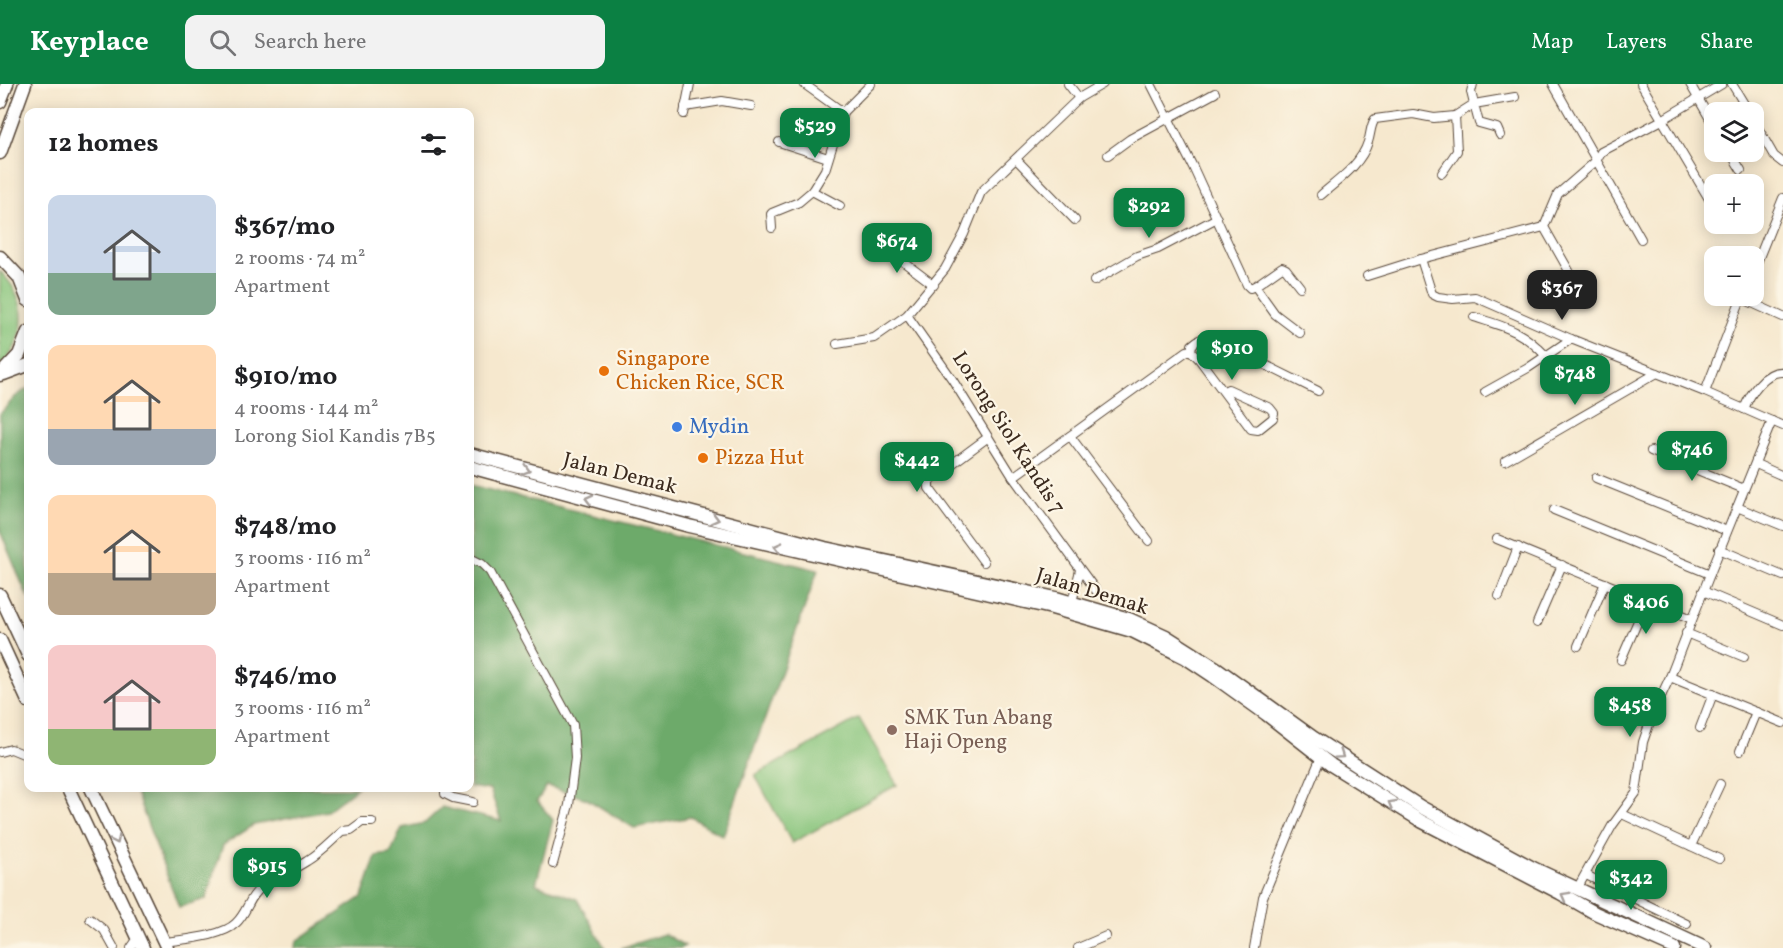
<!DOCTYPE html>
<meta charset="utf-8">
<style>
:root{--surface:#fff;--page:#f2f2f2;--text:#202124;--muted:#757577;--accent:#0b8043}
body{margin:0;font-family:Vollkorn,serif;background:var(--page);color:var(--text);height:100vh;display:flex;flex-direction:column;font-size:22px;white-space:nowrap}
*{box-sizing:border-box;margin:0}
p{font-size:20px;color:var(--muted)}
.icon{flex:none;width:33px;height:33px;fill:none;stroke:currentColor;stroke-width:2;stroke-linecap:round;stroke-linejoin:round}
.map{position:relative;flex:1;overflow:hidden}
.sheet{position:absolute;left:24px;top:24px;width:450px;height:684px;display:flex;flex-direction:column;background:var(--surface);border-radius:12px;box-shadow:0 3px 15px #0003}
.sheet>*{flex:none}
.fabs{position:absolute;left:1704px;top:18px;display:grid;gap:12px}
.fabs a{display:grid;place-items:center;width:60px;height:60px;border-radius:12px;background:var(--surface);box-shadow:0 3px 15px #0003;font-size:30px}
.price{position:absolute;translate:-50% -51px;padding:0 14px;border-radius:12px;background:var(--accent);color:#fff;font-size:20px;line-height:39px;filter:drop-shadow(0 2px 3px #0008)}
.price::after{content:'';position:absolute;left:50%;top:36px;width:18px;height:14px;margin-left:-9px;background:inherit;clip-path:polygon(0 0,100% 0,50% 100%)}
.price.on{background:#222;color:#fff}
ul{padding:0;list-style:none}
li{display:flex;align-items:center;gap:18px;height:150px;padding:0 24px}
li span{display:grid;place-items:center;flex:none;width:168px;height:120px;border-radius:12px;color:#555}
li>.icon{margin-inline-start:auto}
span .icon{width:72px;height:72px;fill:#fffc;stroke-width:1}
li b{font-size:26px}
h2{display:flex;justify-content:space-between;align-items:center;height:72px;padding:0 24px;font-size:26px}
header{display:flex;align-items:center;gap:36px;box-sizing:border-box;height:84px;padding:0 30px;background:var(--accent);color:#fff}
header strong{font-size:28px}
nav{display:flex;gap:33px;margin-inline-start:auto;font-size:21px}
.search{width:420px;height:54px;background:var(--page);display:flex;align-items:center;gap:15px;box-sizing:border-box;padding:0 21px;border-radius:12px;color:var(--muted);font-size:22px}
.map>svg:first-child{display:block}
.green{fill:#87c47b;stroke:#61774c;stroke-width:1.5}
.forest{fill:#6daa6b;stroke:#546a44;stroke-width:1.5}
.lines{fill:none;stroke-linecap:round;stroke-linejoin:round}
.minor-casing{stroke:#574638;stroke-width:10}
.primary-casing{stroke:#574638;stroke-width:15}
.trunk-casing{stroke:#574638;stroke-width:15}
.minor{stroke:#fff;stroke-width:8}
.primary{stroke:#fff;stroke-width:12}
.trunk{stroke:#fff;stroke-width:12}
.oneway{stroke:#a79f9a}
.food-dot{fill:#e8710a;stroke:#fcf5e5;stroke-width:2}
.shop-dot{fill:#3f7fe0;stroke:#fcf5e5;stroke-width:2}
.education-dot{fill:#8d6e63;stroke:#fcf5e5;stroke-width:2}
.labels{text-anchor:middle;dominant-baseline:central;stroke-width:4.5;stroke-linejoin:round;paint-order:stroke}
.food-label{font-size:21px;fill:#c56008;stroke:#fcf5e5;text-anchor:start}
.shop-label{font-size:21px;fill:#366cbe;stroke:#fcf5e5;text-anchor:start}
.street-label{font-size:21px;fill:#3b2a1e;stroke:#fcf5e5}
.education-label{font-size:21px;fill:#785e54;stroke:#fcf5e5;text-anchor:start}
</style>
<header>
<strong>Keyplace</strong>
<div class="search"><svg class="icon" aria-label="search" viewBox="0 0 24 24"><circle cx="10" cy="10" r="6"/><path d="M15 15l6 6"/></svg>Search here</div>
<nav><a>Map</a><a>Layers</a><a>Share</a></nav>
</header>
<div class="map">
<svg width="1783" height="864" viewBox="0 0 1783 864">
<rect width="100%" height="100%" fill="#fcf5e5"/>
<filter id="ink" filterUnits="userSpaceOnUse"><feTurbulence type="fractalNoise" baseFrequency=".0167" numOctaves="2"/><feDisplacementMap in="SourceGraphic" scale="12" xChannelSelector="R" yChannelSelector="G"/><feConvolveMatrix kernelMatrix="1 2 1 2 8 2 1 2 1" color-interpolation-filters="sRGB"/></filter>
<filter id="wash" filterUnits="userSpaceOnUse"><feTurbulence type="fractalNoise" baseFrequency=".008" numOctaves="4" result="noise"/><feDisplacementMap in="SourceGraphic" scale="24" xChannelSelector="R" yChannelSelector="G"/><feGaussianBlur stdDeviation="1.35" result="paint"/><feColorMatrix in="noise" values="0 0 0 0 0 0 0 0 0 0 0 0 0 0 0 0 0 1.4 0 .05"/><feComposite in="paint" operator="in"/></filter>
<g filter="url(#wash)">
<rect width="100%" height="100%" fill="#f6e8ce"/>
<g class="green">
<path d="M0,187C30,217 29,253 0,283Z"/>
<path d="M859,634L897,701L792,759L755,691Z"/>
</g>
<g class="forest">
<path d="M28,304V514L0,447V330L15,313Z"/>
<path d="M470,401L818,486L723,752L691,733L634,744L587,715L547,702L537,717L553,736L536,800L577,815L605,864H295L297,857L362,813L376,772L390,770L402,744L425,739L442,723L501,737L490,706L470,703V683L472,680L470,676V624L473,614L470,605Z"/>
<path d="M132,704H357L327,727L254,741L223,761L206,815L179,823L136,709Z"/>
<path d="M664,850L685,862L680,864H621Z"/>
</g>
</g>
<g filter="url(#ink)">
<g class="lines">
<g class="minor-casing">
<g id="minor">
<path d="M804,0L843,28"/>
<path d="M1068,0L1079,14"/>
<path d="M1151,0L1193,83L1247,201L1250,204L1255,202L1282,183L1286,185L1300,203"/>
<path d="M1553,0L1641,155"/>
<path d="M1641,0L1709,115"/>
<path d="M1690,0L1714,42"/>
<path d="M1732,0L1749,28"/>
<path d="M685,23L722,17L751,22"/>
<path d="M684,30L690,0"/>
<path d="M1754,37L1774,72L1783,79"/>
<path d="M1500,51L1497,44L1479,39L1474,20L1515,13"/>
<path d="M779,58L828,74"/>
<path d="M1730,68L1741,86"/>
<path d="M1108,71L1130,55L1215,9"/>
<path d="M1016,75L1075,136"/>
<path d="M1442,89L1457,67L1455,32"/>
<path d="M812,107L840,122"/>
<path d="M1321,111C1338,96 1361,81 1368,58C1371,50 1370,42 1375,35L1413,30L1434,34L1455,32L1474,20L1471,8L1473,0"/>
<path d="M772,144L771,130L772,129L799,118L812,107L825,86L843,28L871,0"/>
<path d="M876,157L934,201"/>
<path d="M1421,175L1432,210L1438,213L1453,215L1475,213L1571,255L1705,308L1783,342"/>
<path d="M1754,186L1783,114"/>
<path d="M1367,192L1421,175L1544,143"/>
<path d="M1573,194L1544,143L1558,110L1596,77L1601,68L1662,36L1722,0"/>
<path d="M1094,197L1137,172L1158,165L1217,134"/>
<path d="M1255,202L1275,230L1300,249"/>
<path d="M1741,214L1783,233"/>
<path d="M907,231L952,295L1013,393L1097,508"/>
<path d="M1474,233C1506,243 1523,247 1546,272"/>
<path d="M837,260L874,254L907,231L945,185L964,150L981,108L1079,14L1103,0"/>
<path d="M1191,267L1199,275L1251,345L1258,346L1273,334L1274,329L1270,324L1228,305L1224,308"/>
<path d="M1191,267L1192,261L1197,257L1207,252L1318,307"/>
<path d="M1485,308L1528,284L1571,255"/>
<path d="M1705,308L1742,212"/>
<path d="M1744,325C1750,310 1765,286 1783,288"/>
<path d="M1070,352L1149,457"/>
<path d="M1651,367L1744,405"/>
<path d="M1505,377L1657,289"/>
<path d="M1756,380L1783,392"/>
<path d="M1013,393L1187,267H1191"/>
<path d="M1596,394L1727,447"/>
<path d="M1737,423L1783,442"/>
<path d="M1554,426L1710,490"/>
<path d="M1497,455L1692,535"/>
<path d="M1719,465L1783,492"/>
<path d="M470,474L482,480L490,488L573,641L575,674L569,721L553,780"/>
<path d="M984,478L929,404V397L987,354"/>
<path d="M1703,507L1783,541"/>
<path d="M1499,512L1518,463"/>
<path d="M1072,518L1080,486"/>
<path d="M1537,539L1562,481"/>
<path d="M1686,549L1744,573"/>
<path d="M1578,562L1605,499"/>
<path d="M1621,576L1647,516"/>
<path d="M1670,593L1783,639"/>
<path d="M1700,644L1713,610"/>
<path d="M1740,667L1756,628"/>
<path d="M0,668L11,665L28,672"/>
<path d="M445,704V710L453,714L473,718"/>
<path d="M1622,730L1719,775"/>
<path d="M1691,762L1720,700"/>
<path d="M1586,791L1687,840"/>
<path d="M1577,805L1612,742L1636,709L1643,658L1653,629L1670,593L1710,490L1772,337"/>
<path d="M90,835L104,846L114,864"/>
<path d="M165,858C184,855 222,853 236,839C248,828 248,813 263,802C277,793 293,786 307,777C321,769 331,757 343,747L351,746L362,738H372"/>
<path d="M131,864L138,854"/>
<path d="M1078,864L1106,852"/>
<path d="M1254,864L1263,813L1321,673"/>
</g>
</g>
<g class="primary-casing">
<g id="primary">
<path d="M0,18L7,0"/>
<path d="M0,69L25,0"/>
</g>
</g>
<g class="trunk-casing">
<g id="trunk">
<path d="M0,173L19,193L28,216"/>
<path d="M4,290L28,281"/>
<path d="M0,291L19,271L28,248"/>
<path d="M470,370L825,464L1056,514L1129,535L1166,552L1218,585L1314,654L1421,723L1533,784L1705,864"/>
<path d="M470,383L689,442L1052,524L1132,547L1186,574L1213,592L1266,630L1331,681L1421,737L1560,809L1595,829L1674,864"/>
<path d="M0,511L28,571"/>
<path d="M0,556L28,617"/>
<path d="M68,704L143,864"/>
<path d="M91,704L167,864"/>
</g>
</g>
<use href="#minor" class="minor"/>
<use href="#primary" class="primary"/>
<use href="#trunk" class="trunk"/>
</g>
<defs><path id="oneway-chevron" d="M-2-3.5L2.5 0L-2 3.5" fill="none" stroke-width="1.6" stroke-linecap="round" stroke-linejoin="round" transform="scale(1.5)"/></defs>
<g class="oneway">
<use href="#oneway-chevron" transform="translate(526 386) rotate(16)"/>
<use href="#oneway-chevron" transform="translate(589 415) rotate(-165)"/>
<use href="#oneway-chevron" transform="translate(715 435) rotate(15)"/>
<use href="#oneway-chevron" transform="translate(778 463) rotate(-167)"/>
<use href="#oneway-chevron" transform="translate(1340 671) rotate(34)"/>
<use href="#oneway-chevron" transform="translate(1392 720) rotate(-150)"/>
<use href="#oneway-chevron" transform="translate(116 756) rotate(65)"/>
<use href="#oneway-chevron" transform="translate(1565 812) rotate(-151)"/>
</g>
</g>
<g class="food-dot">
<circle cx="604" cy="287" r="6"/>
<circle cx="703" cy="374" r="6"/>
</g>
<circle class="shop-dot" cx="677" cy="343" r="6"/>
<circle class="education-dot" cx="892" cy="646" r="6"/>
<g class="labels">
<g class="food-label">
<text x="616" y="275">Singapore<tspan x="616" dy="24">Chicken Rice, SCR</tspan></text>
<text x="715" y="374">Pizza Hut</text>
</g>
<g class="shop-label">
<text x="689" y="343">Mydin</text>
</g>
<g class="street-label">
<text transform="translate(1008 349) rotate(57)">Lorong Siol Kandis 7</text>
<text transform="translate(620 390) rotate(14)">Jalan Demak</text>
<text transform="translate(1092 508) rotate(17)">Jalan Demak</text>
</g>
<g class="education-label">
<text x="904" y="634">SMK Tun Abang<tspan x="904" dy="24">Haji Openg</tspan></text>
</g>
</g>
</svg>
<div class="fabs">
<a><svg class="icon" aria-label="layers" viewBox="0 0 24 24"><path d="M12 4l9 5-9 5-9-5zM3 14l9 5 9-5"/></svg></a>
<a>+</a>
<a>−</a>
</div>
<b class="price" style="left:815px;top:75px">$529</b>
<b class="price" style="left:1149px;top:155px">$292</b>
<b class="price" style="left:897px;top:190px">$674</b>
<b class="price on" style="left:1562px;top:237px">$367</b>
<b class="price" style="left:1232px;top:297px">$910</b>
<b class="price" style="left:1575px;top:322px">$748</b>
<b class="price" style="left:1692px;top:398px">$746</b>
<b class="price" style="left:917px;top:409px">$442</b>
<b class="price" style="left:1646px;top:551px">$406</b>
<b class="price" style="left:1630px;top:654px">$458</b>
<b class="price" style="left:267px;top:815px">$915</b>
<b class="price" style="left:1631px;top:827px">$342</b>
<section class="sheet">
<h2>12 homes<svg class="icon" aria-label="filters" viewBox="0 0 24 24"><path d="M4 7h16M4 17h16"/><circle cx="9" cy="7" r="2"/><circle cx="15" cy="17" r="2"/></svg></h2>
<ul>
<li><span style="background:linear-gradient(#c9d6e8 65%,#7fa58c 0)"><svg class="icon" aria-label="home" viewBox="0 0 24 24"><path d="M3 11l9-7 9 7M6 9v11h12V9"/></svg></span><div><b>$367/mo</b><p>2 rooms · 74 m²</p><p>Apartment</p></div></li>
<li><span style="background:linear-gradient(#ffd9b3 70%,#9aa5b1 0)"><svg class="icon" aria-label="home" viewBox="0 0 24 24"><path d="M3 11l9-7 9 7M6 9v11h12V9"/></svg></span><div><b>$910/mo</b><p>4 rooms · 144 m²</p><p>Lorong Siol Kandis 7B5</p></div></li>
<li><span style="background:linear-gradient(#ffd9b3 65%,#b9a48a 0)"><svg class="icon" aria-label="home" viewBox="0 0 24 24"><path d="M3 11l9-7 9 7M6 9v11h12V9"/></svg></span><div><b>$748/mo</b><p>3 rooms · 116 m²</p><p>Apartment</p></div></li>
<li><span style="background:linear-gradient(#f6c9c9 70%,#8fb573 0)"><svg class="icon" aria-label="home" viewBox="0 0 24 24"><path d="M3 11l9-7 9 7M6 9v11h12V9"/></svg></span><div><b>$746/mo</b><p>3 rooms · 116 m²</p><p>Apartment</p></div></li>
</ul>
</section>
</div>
